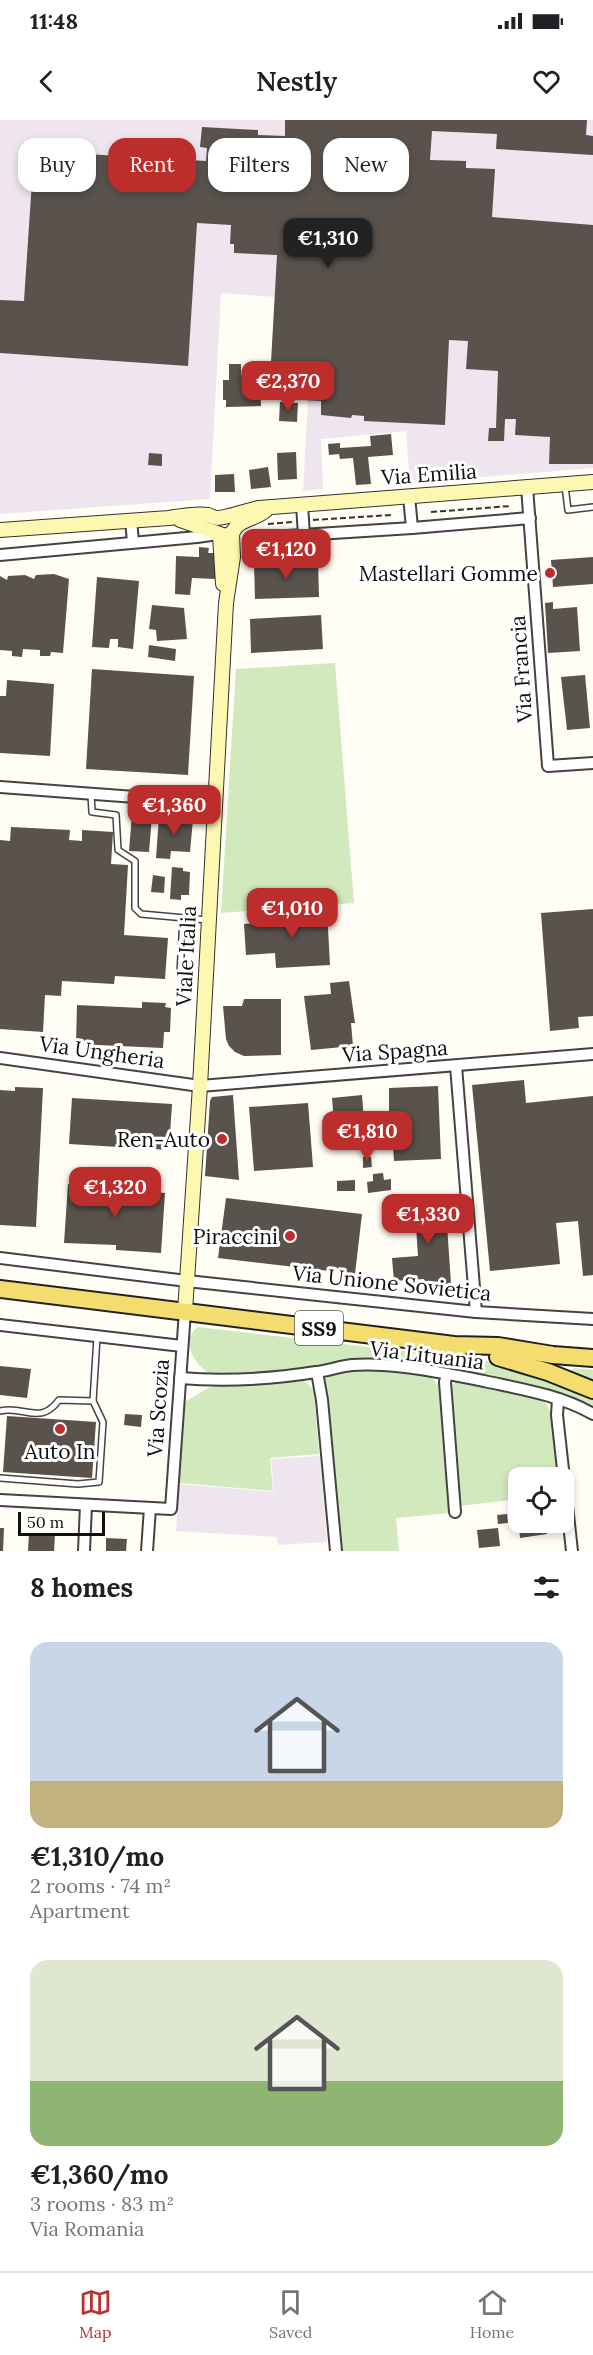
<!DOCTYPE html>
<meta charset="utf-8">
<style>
:root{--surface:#fff;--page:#f2f2f2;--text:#202124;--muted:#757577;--line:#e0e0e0;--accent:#bd2d2b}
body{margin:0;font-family:Lora,serif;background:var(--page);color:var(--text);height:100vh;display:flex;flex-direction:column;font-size:22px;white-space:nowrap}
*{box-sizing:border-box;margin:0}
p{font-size:20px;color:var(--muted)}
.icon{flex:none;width:33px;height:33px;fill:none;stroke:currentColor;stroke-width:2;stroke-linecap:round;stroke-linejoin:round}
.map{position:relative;height:1431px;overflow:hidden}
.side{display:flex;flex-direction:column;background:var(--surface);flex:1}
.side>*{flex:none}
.banner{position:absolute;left:18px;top:18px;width:558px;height:54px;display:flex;gap:12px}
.fabs{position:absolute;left:508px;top:1347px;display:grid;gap:12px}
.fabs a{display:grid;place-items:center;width:66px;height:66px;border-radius:12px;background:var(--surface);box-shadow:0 3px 9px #0003;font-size:30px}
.scale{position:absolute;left:18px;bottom:15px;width:87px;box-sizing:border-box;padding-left:6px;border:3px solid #101010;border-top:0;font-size:16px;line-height:21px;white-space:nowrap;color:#101010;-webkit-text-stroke:4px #fff;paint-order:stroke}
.price{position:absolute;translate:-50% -51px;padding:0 14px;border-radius:12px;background:var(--accent);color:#fff;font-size:20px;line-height:39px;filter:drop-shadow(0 2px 3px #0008)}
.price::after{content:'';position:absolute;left:50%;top:36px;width:18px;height:14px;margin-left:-9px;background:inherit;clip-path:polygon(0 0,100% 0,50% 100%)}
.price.on{background:#222;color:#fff}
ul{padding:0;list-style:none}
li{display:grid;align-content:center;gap:12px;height:318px;padding:0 30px}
li span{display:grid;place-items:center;height:186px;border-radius:18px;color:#555}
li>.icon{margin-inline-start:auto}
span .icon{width:108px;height:108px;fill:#fffc;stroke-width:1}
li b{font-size:26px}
h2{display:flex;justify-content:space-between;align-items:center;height:72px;padding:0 30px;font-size:26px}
.chip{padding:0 21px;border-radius:18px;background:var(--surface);box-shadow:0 3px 9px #0003;font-size:21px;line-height:54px}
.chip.on{background:var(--accent);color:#fff}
.status{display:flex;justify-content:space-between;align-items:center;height:42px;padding:0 30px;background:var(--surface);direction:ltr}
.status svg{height:16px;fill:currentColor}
header{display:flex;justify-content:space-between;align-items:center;height:78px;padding:0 30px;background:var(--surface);font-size:27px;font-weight:600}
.menu{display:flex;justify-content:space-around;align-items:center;height:84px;border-top:2px solid var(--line);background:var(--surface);font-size:16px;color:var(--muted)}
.menu a{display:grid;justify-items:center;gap:3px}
.menu .on{color:var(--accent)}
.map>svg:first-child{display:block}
.industrial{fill:#eee5ee}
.green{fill:#d1e9bd}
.building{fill:#59524d}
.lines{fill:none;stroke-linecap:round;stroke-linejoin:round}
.lane-casing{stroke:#434343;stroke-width:8}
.street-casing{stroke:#434343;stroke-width:14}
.secondary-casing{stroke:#323232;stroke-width:16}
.primary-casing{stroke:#212121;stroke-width:20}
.path{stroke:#323232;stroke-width:2;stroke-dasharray:6 3;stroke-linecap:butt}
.lane{stroke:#fff;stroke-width:5}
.street{stroke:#fff;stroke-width:10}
.secondary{stroke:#fcf8b1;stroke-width:14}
.primary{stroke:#f4dc6e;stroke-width:16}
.poi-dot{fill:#bd2d2b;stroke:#fff;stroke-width:2}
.labels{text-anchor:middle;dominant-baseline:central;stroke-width:6;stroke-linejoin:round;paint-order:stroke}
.shield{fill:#fff;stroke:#585858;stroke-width:1.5}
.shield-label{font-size:20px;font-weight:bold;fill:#101010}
.street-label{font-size:21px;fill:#101010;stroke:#fff}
.poi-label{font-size:21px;fill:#101010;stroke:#fff;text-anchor:end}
</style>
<div class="status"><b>11:48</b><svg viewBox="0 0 49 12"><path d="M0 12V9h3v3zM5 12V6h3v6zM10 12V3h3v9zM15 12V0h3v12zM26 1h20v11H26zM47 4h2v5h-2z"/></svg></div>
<header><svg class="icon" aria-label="back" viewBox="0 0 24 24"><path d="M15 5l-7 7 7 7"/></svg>Nestly<svg class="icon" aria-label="heart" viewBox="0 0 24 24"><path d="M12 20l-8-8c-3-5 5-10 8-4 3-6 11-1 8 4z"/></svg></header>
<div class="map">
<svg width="593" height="1431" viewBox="0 0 593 1431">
<rect width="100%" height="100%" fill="#fffdf4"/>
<g class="industrial">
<path d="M0,0H593V348L410,363L406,311L321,319L323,369L303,371L308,280L269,278L275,177L221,173L210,379L0,394Z"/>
<path d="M320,1336L327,1422L278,1425L277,1417L176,1411L179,1364L274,1372L271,1339Z"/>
</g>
<g class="green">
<path d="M335,543L354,783L221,793L236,549Z"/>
<path d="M198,1207L488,1241L526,1249L593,1272V1288L579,1281L541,1267L452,1249L387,1240L357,1239L312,1248L219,1257C199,1253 177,1222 198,1207Z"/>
<path d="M575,1248L593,1250V1261L574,1254L571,1250Z"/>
<path d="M369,1250L431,1257L440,1267L449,1393L396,1398L399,1431H340L325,1260L329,1255L349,1251Z"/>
<path d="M298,1259L307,1263L314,1271L319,1334L270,1338L273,1371L179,1363L183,1283L210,1267Z"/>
<path d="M458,1261L539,1278L546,1283L552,1295L557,1357L519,1358V1379L460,1386L451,1272L454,1263Z"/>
</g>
<g class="building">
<path d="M285,0H587L586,15L593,16V35L496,29L497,14L432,11L430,40L466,41V48L495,49L492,97L593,105V344H549L550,317L515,315L516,299H505L504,321H488L489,308H496L498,251L466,249L468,221L449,220L445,305L364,301V296L352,295L351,298L321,295V281L269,278L277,135L234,133V124H230L231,105L197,103L188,246L0,233V180L24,181L34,31L206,41L207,28L200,27L202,7L258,10V15L285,16Z"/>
<path d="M229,244H241V255L260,257L261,286L226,287V280H223V260H229Z"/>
<path d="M280,282L298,283L297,302L279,301Z"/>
<path d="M391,314L393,335L368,337L371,364L356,365L353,338L340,339L339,334L329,335L328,324L340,323V328L371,326L370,316Z"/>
<path d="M296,332L297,359L278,360L277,333Z"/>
<path d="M149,333L162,334V346L148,345Z"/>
<path d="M268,347L271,367L251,369L249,350Z"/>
<path d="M234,354L235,372H215V355Z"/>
<path d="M199,427L209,428L208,433H217L216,459L192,458L190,475L175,474L176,436L199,437Z"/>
<path d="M593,437V464L553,467L551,440Z"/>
<path d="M318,441L319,477L255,479L254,443Z"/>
<path d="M54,454L69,459L63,533L51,532L50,536H40V530L23,529L22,537L12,536V531L0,530V456L7,460L8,456L25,455L34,459L36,455Z"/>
<path d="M97,457L139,461L133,529L118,527V519H110L109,528L92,527Z"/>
<path d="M553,482V489L577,487L580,531L548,533L545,483Z"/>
<path d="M152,485L184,488L187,519L157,521L156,510L149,509Z"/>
<path d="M321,495L323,529L251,533L250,499Z"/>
<path d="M149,525L176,529L175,541L148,537Z"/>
<path d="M92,549L194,556L188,655L86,649Z"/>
<path d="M585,555L590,608L567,610L561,557Z"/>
<path d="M7,560L54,564L50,636L0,633V576H6Z"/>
<path d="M132,694L152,696L149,732L129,731Z"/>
<path d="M159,696L193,699L190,732L171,731L170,739L156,738Z"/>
<path d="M11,707L70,710L69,720L82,721V710L113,712L111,744L128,745L124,815L168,818L165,859L115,856L114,864L62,861L61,876L45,875L43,912L0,909V720L10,721Z"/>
<path d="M172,747L183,748V751L190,752L189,775H181V780L170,779Z"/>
<path d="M153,755L165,757L164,773L151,772Z"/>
<path d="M593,789V896L578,897L579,908L550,911L541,793Z"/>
<path d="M327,790L330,845L276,848L275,833L246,835L244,804L270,802V794Z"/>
<path d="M349,861L355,903H351L353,926L311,930L304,876L331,874L330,863Z"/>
<path d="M244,879H281V935L244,936L235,932L229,926L226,919L223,886H242Z"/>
<path d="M142,882L166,883L165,887L171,888L170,912H164L163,928L76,924L77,885L142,888Z"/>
<path d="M524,960L526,983L593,976V1155L583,1156L578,1101L556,1103L560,1144L490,1151L472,965Z"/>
<path d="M438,966L441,1039L394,1041L393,1025H383L382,993L389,992V968Z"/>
<path d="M15,967L43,968L36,1107L0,1105V970L15,971Z"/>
<path d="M233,975L239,1060L205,1056L210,981L212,977Z"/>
<path d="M362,975L364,1001L334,1003L332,978Z"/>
<path d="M72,978L172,984L169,1030L69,1024Z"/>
<path d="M308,983L313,1047L254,1051L249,987Z"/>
<path d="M363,1037H371L372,1047L363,1048Z"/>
<path d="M383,1053L384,1060L391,1059V1070L368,1073L367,1062L373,1061V1054Z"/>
<path d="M355,1060V1071H337V1061Z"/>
<path d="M68,1064L165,1073L161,1133L116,1130V1125L64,1123Z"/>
<path d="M445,1075L451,1164L425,1165L424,1159L394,1161L392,1138L418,1136L414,1077Z"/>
<path d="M226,1078L362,1094L355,1154L218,1138Z"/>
<path d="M0,1246L31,1249L27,1278L0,1275Z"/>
<path d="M125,1294L142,1295L141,1307L124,1305Z"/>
<path d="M7,1296L96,1302L92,1358L3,1352Z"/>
<path d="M519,1387V1400L511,1401L510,1388Z"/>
<path d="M507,1394L508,1403L498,1404L497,1395Z"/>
<path d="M545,1404L547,1414L520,1418L519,1407Z"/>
<path d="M0,1408H4L3,1431H0Z"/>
<path d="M498,1408L500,1426L479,1428L477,1410Z"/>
<path d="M29,1413L55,1414L54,1431H28Z"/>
<path d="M106,1418L127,1419L126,1431H106Z"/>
</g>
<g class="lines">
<g class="lane-casing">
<g id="lane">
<path d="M565,366L568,390L593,387"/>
<path d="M91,674L92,692L116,695L118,730L135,741V788L141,794L207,800"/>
<path d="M180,854L183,798"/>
<path d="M0,1291C24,1285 40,1306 59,1280L93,1281"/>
<path d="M0,1358L78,1364L99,1362L103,1302L93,1281L97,1217"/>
</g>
</g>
<g class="street-casing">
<g id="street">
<path d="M527,367L548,646L593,643"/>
<path d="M302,385L304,415"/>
<path d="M131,400L133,422"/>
<path d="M412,408L530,398"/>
<path d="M254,418L412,408L409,376"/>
<path d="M0,435L197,417L218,414"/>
<path d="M0,667L216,683"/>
<path d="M0,938L200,966L593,934"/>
<path d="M456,946L476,1192"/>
<path d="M0,1138L187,1161L476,1192L593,1199"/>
<path d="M0,1205L182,1226"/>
<path d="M317,1252L322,1280L336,1431"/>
<path d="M447,1254L445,1262L455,1392"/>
<path d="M180,1258C225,1262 271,1259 316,1252C328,1251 340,1246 352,1245C395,1242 442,1253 484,1261C521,1269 560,1275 593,1294"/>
<path d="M558,1279L557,1295L572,1431"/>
<path d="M0,1380L171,1389L185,1191"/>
<path d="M84,1431L86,1385"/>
<path d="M147,1431L150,1388"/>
</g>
</g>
<g class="secondary-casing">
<g id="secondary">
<path d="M180,400L226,416L233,412C238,399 255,400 266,390"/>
<path d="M0,410L169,398C181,396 195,393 208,395C211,396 214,398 217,398C227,398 247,390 259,388L593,362"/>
<path d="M220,415L223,464"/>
<path d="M185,1191L200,966L226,483L233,437L232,413"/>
</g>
</g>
<g class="primary-casing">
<g id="primary">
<path d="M0,1169L454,1225L498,1226L553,1235L593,1238"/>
<path d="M498,1237L548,1252L593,1270"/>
</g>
</g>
<g class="path">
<path d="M431,392L511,386"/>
<path d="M313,400L391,395"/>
<path d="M268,404L292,402"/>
</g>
<use href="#lane" class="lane"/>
<use href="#street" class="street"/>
<use href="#secondary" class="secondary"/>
<use href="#primary" class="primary"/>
</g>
<g class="poi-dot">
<circle cx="550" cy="453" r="6"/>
<circle cx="222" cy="1019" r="6"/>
<circle cx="290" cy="1116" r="6"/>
<circle cx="60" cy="1309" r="6"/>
</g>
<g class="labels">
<rect class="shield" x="295" y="1191" width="48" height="34" rx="4.5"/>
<g class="shield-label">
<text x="319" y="1208">SS9</text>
</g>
<g class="street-label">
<text transform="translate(429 354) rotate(-4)">Via Emilia</text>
<text transform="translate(521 549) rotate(-94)">Via Francia</text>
<text transform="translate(186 836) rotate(-87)">Viale Italia</text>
<text transform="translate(395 931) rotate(-4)">Via Spagna</text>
<text transform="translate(102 932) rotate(8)">Via Ungheria</text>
<text transform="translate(392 1163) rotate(6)">Via Unione Sovietica</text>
<text transform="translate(427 1235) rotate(7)">Via Lituania</text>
<text transform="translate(158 1288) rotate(-86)">Via Scozia</text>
</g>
<g class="poi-label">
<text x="538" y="453">Mastellari Gomme</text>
<text x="210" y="1019">Ren-Auto</text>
<text x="278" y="1116">Piraccini</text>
<text x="60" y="1331" text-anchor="middle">Auto In</text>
</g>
</g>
</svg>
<div class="fabs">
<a><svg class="icon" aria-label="locate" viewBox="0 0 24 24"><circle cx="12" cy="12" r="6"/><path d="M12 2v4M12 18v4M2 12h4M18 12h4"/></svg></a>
</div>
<div class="scale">50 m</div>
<b class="price on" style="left:328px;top:149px">€1,310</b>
<b class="price" style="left:288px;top:292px">€2,370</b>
<b class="price" style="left:286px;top:460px">€1,120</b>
<b class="price" style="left:174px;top:716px">€1,360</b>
<b class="price" style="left:292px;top:819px">€1,010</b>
<b class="price" style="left:367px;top:1042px">€1,810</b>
<b class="price" style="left:115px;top:1098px">€1,320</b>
<b class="price" style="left:428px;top:1125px">€1,330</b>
<div class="banner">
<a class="chip">Buy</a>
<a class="chip on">Rent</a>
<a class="chip">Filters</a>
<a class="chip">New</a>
</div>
</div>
<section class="side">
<h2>8 homes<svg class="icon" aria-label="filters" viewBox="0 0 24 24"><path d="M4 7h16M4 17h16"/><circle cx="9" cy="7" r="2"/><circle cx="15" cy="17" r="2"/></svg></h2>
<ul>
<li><span style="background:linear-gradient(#c9d6e8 75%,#c2b280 0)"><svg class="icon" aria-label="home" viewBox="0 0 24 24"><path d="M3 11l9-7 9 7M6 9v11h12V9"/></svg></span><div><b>€1,310/mo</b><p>2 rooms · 74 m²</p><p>Apartment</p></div></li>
<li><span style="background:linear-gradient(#dfe7d0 65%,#8fb573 0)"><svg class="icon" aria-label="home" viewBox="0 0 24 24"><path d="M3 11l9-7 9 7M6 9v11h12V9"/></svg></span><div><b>€1,360/mo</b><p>3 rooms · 83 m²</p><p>Via Romania</p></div></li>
</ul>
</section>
<nav class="menu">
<a class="on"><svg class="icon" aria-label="map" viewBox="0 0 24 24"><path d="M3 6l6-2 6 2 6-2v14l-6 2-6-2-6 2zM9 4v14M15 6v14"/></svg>Map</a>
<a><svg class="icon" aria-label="saved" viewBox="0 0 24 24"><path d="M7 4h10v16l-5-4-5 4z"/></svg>Saved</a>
<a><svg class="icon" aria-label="home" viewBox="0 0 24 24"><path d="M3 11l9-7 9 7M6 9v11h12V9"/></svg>Home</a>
</nav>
